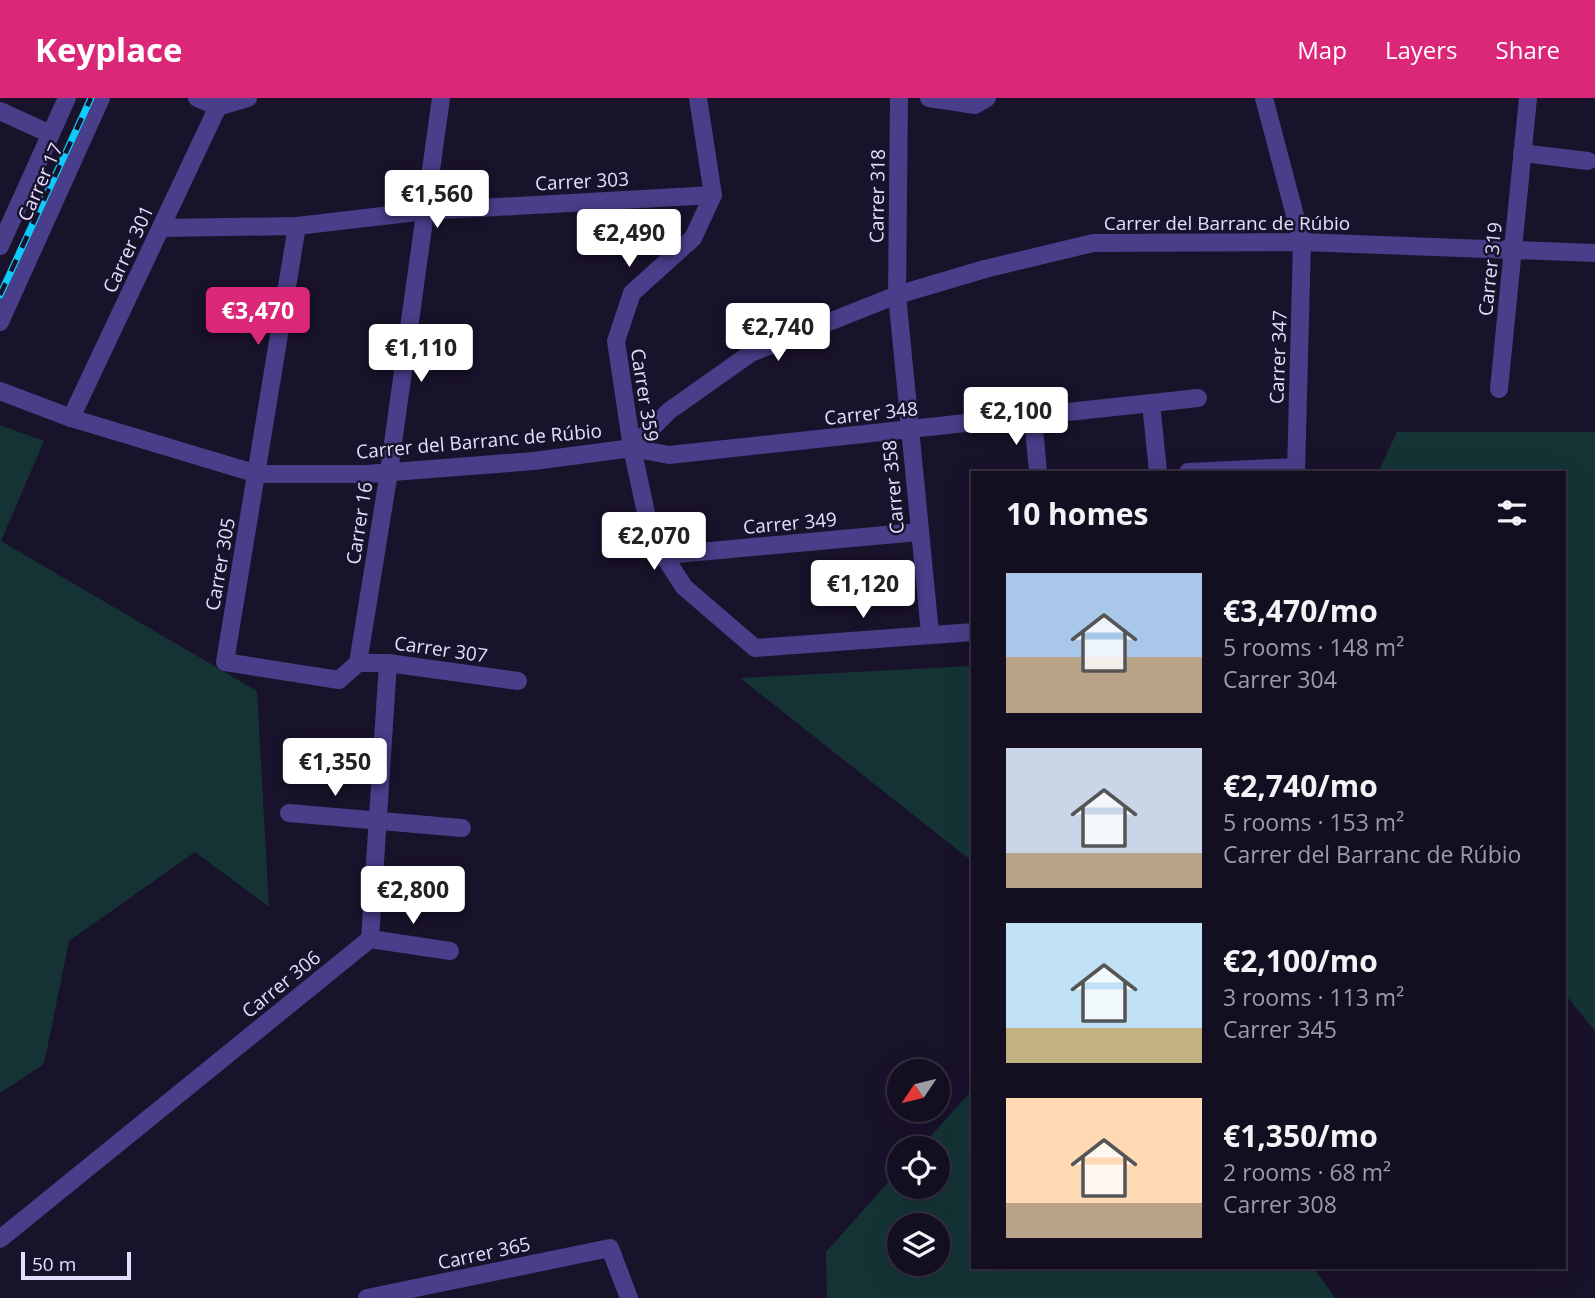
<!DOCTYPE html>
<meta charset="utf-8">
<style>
:root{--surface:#130e20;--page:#1c1729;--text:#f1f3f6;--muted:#9d9ca5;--line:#322e3e;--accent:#db2777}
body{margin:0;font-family:"Open Sans",sans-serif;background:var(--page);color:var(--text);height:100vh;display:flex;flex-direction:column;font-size:26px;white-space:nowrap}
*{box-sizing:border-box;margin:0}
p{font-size:23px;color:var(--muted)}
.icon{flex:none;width:38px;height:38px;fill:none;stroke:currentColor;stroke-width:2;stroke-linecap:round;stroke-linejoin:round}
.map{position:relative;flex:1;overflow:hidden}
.drawer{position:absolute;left:971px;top:373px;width:595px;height:798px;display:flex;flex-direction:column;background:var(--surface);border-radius:0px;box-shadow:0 7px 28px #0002,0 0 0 2px var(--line)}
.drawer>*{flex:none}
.needle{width:46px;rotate:235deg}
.fabs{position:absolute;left:887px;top:961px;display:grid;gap:14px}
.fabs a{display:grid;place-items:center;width:63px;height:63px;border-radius:50%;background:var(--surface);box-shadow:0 7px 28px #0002,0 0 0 2px var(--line);font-size:35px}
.scale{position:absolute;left:21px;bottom:18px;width:110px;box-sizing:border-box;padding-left:7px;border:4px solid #e4ddfe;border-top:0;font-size:19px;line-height:24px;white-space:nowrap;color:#e4ddfe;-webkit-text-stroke:5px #19122b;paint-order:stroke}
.price{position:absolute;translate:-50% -60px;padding:0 16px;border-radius:7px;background:#fff;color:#222;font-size:23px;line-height:46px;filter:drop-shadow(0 2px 4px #0008)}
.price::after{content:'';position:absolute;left:50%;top:42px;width:21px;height:16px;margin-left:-10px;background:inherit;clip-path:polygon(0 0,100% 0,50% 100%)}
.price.on{background:var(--accent);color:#fff}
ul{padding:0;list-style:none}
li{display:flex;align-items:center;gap:21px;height:175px;padding:0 35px}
li span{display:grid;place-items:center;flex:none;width:196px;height:140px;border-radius:0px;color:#555}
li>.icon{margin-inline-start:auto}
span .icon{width:84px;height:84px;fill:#fffc;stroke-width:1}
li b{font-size:30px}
h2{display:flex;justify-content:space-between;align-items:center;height:84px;padding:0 35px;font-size:30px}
header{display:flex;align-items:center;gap:42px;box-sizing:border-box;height:98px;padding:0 35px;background:var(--accent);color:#fff}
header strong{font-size:33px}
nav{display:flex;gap:38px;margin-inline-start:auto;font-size:24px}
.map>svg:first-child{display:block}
.green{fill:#153335;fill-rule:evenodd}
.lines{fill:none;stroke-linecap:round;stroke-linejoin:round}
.minor{stroke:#483e89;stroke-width:18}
.rail-casing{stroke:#0dcbfa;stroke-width:7}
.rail{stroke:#19122b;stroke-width:4.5;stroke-dasharray:13;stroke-linecap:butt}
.labels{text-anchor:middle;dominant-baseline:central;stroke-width:5;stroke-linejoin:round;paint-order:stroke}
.street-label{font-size:19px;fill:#e4ddfe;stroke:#19122b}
</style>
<header>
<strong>Keyplace</strong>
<nav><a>Map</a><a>Layers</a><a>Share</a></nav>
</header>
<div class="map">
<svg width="1595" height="1200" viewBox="0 0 1595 1200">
<rect width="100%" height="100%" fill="#19122b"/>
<g class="green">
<path d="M0,327L44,343L1,443L257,593L269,809L195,754L69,843L44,966L0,995Z"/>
<path d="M1397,334H1595V933L1565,896L1564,374H1378Z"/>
<path d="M973,568V764L740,580Z"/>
<path d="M973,991V1169H1313L1335,1200H827L826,1154L899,1072L900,1088H938V1050H920ZM900,1127H938V1166H900Z"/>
</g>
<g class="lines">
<g class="minor">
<path d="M197,0L218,9L248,0"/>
<path d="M698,0L713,97L693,140L632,195L616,243L632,350L651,438L684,489L755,550L973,534"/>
<path d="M899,0L897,197L930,535"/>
<path d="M929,0L975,7L987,0"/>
<path d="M1264,0L1302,144L1296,374"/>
<path d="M0,13L50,36"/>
<path d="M1522,55L1588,63"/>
<path d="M297,128L225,564L339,582L358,565"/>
<path d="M161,130L297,128L425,113L713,97"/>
<path d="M0,148L67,0"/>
<path d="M0,224L101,0"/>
<path d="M1499,291L1528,0"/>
<path d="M0,293L71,320L257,376H367L534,363L632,350L669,313L751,255L897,197L985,171L1093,145L1302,144L1595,155"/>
<path d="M1151,305L1158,374"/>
<path d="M1033,319L1038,374"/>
<path d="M71,320L222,0"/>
<path d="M632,350L669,357L1198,300"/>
<path d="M1188,374L1296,369"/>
<path d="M666,457L918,434"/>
<path d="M358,565L389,374L441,0"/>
<path d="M358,565H388L518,583"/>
<path d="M289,715L462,730"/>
<path d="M370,841L450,853"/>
<path d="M0,1141L370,841L388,565"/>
<path d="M367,1200L610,1150L629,1200"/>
</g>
<g class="rail-casing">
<path id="rail" d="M0,197L91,0"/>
</g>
<use href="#rail" class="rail"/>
</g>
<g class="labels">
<g class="street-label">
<text transform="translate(582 83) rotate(-3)">Carrer 303</text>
<text transform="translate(40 84) rotate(-66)">Carrer 17</text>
<text transform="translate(877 98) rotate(-89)">Carrer 318</text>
<text x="1227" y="125">Carrer del Barranc de Rúbio</text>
<text transform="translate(128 151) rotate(-65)">Carrer 301</text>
<text transform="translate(1490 171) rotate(-84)">Carrer 319</text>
<text transform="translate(1278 259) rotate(-88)">Carrer 347</text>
<text transform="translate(645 297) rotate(81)">Carrer 359</text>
<text transform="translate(871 315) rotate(-6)">Carrer 348</text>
<text transform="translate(479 343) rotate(-5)">Carrer del Barranc de Rúbio</text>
<text transform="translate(893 389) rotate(-95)">Carrer 358</text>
<text transform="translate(359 425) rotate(-81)">Carrer 16</text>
<text transform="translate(790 425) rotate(-5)">Carrer 349</text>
<text transform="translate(220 466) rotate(-80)">Carrer 305</text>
<text transform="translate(441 551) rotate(8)">Carrer 307</text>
<text transform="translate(281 886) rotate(-39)">Carrer 306</text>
<text transform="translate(484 1155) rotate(-12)">Carrer 365</text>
</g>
</g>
</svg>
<div class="fabs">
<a><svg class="needle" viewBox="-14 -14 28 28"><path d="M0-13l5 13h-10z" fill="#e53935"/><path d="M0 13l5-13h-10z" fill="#9d9ca5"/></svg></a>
<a><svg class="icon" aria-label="locate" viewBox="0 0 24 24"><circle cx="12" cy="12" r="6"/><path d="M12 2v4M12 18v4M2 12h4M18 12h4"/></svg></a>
<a><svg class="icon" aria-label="layers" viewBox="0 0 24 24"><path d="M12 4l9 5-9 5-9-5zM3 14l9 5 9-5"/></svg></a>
</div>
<div class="scale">50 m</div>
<b class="price" style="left:437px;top:132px">€1,560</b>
<b class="price" style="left:629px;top:171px">€2,490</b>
<b class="price on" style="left:258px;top:249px">€3,470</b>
<b class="price" style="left:778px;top:265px">€2,740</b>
<b class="price" style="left:421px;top:286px">€1,110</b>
<b class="price" style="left:1016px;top:349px">€2,100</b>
<b class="price" style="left:654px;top:474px">€2,070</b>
<b class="price" style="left:863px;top:522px">€1,120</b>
<b class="price" style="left:335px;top:700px">€1,350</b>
<b class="price" style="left:413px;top:828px">€2,800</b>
<section class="drawer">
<h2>10 homes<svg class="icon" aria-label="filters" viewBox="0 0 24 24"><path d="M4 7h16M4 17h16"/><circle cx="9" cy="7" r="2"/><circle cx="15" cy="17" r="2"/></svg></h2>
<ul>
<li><span style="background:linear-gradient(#a9c7e8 60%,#b9a48a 0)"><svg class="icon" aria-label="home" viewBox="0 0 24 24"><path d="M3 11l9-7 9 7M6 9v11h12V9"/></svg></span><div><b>€3,470/mo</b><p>5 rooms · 148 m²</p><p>Carrer 304</p></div></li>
<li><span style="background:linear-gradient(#c9d6e8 75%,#b9a48a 0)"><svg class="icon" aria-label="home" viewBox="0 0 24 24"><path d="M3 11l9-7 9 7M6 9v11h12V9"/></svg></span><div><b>€2,740/mo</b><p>5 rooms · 153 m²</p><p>Carrer del Barranc de Rúbio</p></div></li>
<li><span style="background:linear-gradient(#bfe0f5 75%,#c2b280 0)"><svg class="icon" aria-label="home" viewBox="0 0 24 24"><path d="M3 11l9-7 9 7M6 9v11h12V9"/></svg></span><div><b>€2,100/mo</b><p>3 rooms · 113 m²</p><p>Carrer 345</p></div></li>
<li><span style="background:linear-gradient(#ffd9b3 75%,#b9a48a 0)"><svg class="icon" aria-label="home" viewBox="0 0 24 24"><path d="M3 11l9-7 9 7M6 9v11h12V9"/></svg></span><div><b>€1,350/mo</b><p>2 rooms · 68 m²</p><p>Carrer 308</p></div></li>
</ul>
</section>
</div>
